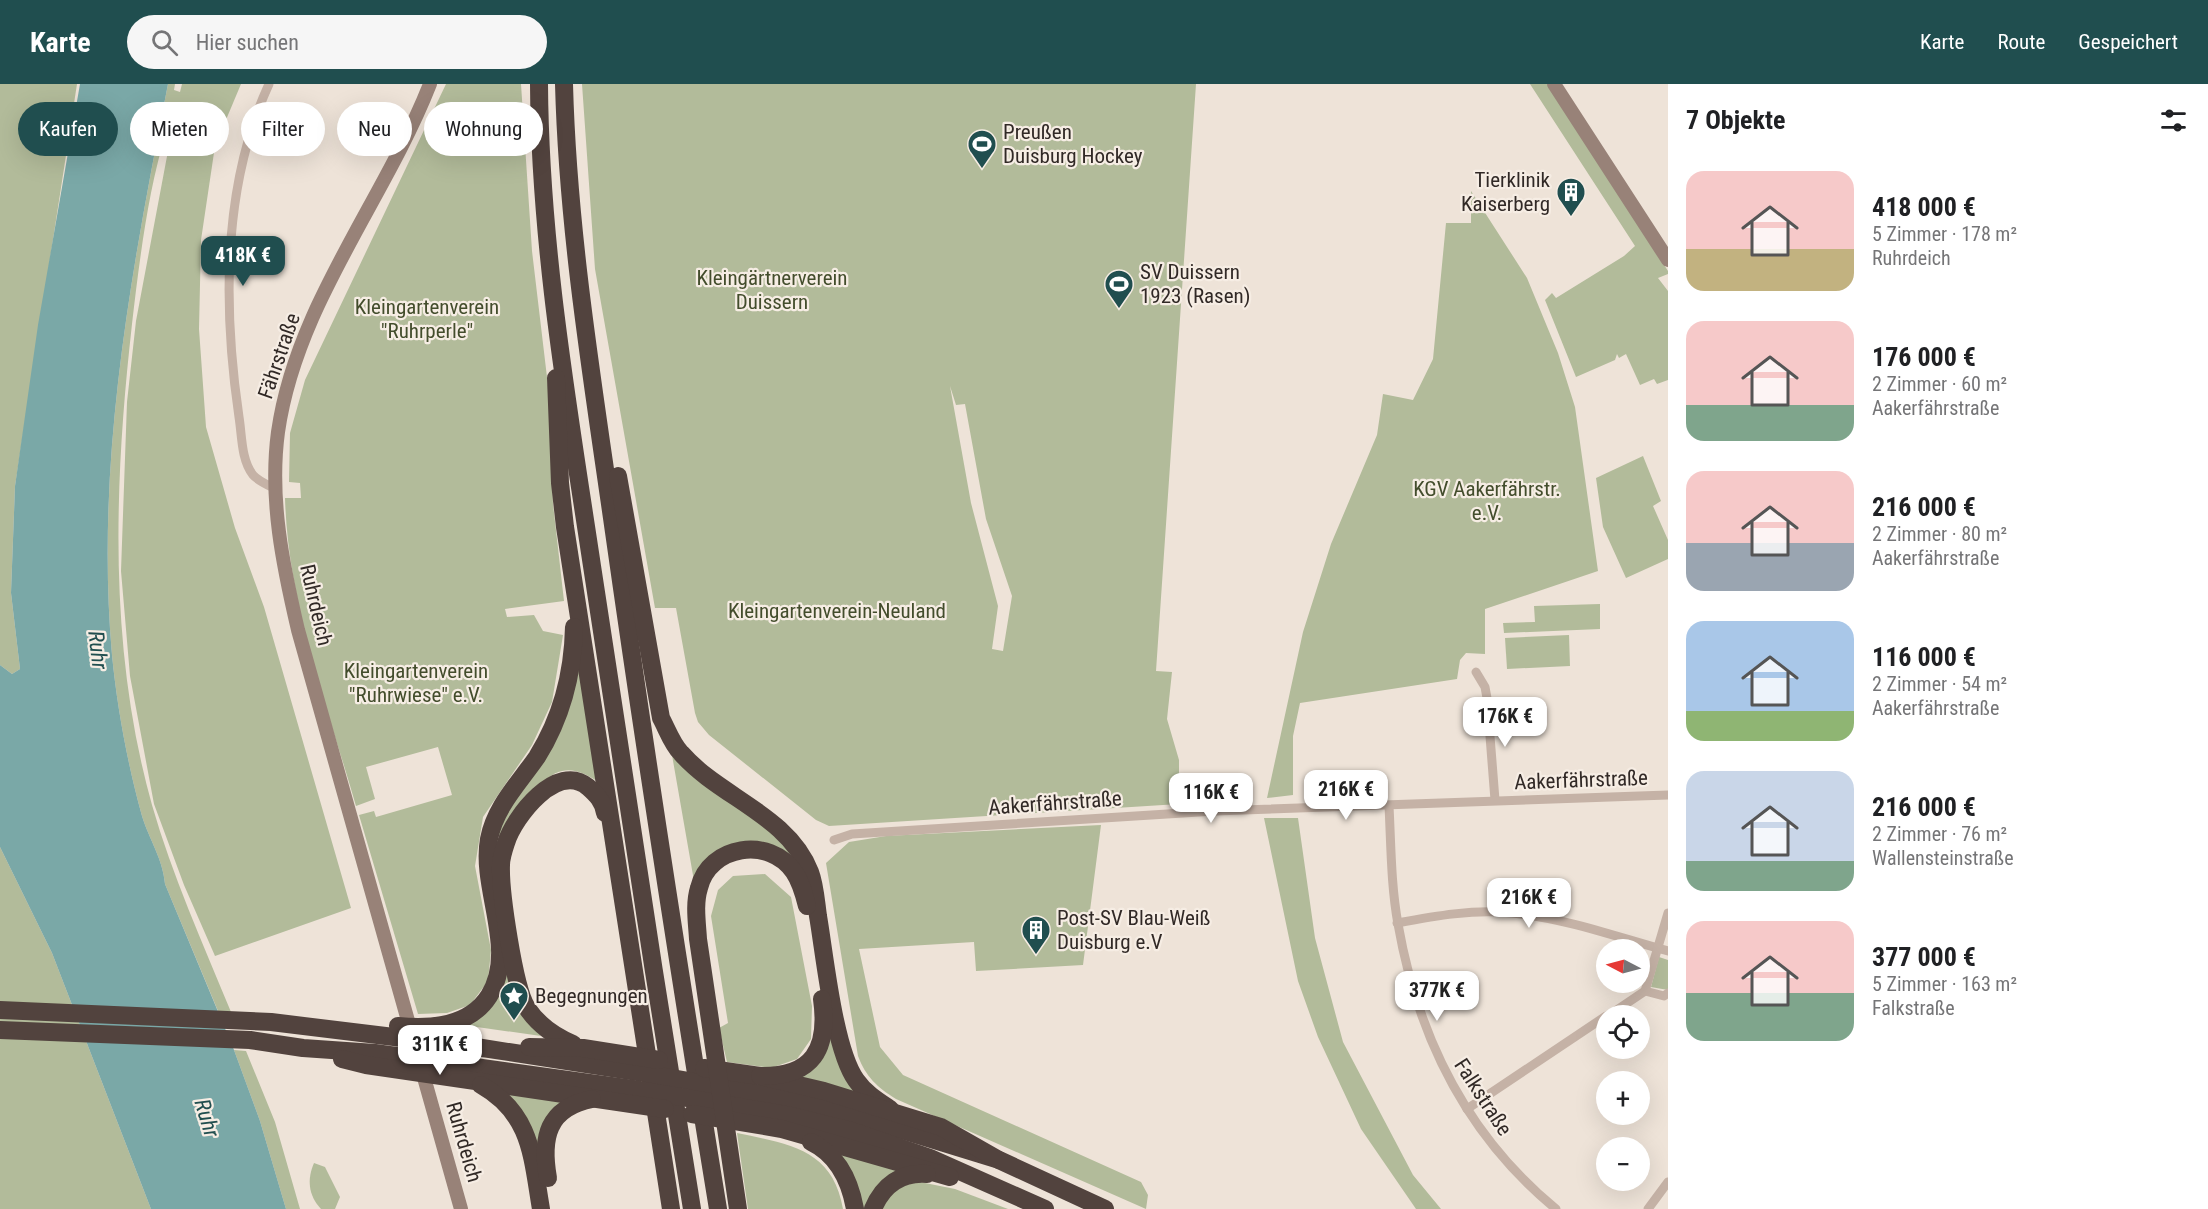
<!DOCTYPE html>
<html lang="de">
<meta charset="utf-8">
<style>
:root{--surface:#fff;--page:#f6f6f6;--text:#202124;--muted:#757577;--accent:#204e4f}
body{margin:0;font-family:"Roboto Condensed",sans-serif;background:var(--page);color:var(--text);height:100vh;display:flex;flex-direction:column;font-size:22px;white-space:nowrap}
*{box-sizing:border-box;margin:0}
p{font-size:20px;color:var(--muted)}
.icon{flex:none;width:33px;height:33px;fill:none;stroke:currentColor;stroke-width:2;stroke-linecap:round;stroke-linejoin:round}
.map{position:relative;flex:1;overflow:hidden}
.side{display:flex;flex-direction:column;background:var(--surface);width:540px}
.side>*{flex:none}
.banner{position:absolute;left:18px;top:18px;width:570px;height:54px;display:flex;gap:12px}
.needle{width:39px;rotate:276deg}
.fabs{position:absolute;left:1596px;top:855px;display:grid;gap:12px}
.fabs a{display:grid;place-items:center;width:54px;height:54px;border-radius:50%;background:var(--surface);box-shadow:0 6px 24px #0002;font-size:30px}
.price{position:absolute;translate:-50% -51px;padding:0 14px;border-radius:12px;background:#fff;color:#222;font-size:20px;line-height:39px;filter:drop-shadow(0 2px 3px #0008)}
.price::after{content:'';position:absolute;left:50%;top:36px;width:18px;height:14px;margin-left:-9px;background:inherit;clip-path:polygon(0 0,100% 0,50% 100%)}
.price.active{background:var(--accent);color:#fff}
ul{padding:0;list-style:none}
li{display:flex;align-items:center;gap:18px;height:150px;padding:0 18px}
li span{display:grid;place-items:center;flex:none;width:168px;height:120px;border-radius:18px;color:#555}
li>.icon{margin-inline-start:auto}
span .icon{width:72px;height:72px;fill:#fffc;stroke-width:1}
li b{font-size:26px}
h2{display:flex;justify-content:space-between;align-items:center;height:72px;padding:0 18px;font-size:26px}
.tag{padding:0 21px;border-radius:27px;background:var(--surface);box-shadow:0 6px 24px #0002;font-size:21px;line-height:54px}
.tag.active{background:var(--accent);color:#fff}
header{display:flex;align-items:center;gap:36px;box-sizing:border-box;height:84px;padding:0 30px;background:var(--accent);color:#fff}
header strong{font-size:28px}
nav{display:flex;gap:33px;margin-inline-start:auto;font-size:21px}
.search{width:420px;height:54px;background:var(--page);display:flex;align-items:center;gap:15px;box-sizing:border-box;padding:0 21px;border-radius:33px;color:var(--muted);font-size:22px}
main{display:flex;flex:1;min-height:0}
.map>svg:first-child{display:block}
.green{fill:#b2bb9a;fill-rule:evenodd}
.water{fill:#7aa8a7}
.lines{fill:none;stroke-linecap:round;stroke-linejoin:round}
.minor{stroke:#c5b2a6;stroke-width:9}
.secondary{stroke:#988278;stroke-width:14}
.motorway{stroke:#52433e;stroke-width:18}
.labels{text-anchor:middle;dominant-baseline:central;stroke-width:4.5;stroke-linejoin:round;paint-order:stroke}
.poi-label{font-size:21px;fill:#312926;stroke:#f6ede4;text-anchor:start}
.park-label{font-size:21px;fill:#434d2c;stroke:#f6ede4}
.street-label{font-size:21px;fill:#312926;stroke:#f6ede4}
.water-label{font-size:22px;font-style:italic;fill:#204e4f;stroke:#f6ede4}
</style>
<header>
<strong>Karte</strong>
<div class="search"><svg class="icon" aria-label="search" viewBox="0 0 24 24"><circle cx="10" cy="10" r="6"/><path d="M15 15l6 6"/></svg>Hier suchen</div>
<nav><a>Karte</a><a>Route</a><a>Gespeichert</a></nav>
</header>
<main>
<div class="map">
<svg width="1668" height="1125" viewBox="0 0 1668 1125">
<rect width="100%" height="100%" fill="#eee3d8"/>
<g class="green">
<path d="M0,0H77L15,402L11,509L20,585L12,590L0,581Z"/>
<path d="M168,0H175L174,6L180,8L182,0H241L215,62L201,156L199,245L206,343L235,444L264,523L351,824L215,872L184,801L154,720L130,592L121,487L127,318L136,237L171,51L166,49C148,106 139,180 132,240C114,400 108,564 152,721C172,791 203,860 231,928L218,927L165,800C163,775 149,755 142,732C128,682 117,623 112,571C95,378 131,189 168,0Z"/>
<path d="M446,0H521L532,167L549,310L553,420L564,517L505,525L507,533L534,531L543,547L563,551L552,618L532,661L483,733L475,782L491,866L488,897L470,921L447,929L418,930L359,731L374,727L376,733L452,711L438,663L366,683L375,715L356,722C327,621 288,520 285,414H301L300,399L289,398L290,349L305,296Z"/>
<path d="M582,0H1196L1156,587L1172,588L1167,635L1179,676V720L829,742L816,736L709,651L698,638L695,629L676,524H655L595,185ZM950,302L956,321L965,320L986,435L1012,512L1003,567L992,565L998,522L971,419Z"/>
<path d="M1530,0H1547L1668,187V190L1658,194L1668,207V296L1657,300L1654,295L1640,301L1626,270L1619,274L1617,270L1615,276L1576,293L1545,216L1552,209L1556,214L1624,172L1635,162Z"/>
<path d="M1471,107L1527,194L1558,269L1575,323L1598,487L1485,525V570L1466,569L1460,576L1457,595L1300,619L1293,652V711L1267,714L1303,548L1331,460L1377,351L1383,310L1413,316L1433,275L1446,139H1471Z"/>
<path d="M1643,372L1661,417L1653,422L1668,456V475L1626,494L1603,443L1596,394Z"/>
<path d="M1600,520V545L1504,549L1503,539L1535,538L1534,522Z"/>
<path d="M1569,551L1570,582L1507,585L1505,554Z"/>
<path d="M578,574L597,697C587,691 575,684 562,687C539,691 513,738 500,757L497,744Z"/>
<path d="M672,671L778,752L797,776L753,757L694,797Z"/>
<path d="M1264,734H1298L1315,854L1343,958L1413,1091L1441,1125H1416L1361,1045L1318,953L1298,897Z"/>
<path d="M1101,741L1083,881L976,887L974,858L859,865L880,963L903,991L1141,1098L1148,1111L1146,1125L896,1015C877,1003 866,993 858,972L826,779L849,758L886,752Z"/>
<path d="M0,763L52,869L151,1125H0Z"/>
<path d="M765,790L791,813L812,922L811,955L797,975L771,984L727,978L719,944L728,939L711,832L718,806L733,792Z"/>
<path d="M1659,873L1668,876V906L1651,903Z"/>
<path d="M504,881L541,952L463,941Z"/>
<path d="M829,947L859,1012L795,994Z"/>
<path d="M234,966L246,967L275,1038L300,1125H286L260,1037Z"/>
<path d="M505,1008L567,1017L540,1064Z"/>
<path d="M737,1049C789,1060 833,1065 843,1125H748Z"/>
<path d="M834,1067L898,1086C882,1096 870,1106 866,1125H861Z"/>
<path d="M314,1079L325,1083L340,1113L335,1125H321C308,1111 307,1095 314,1079Z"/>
<path d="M920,1098L955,1105L1008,1125H881C887,1105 901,1101 920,1098Z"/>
</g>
<path class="water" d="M80,0H168C131,189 95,378 112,571C117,623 128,682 142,732C149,755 163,775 165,800L234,966L260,1037L286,1125H151L52,869L0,763V581L12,590L20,585L11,509L15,402L38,241Z"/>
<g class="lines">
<g class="minor">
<path d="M269,0C222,102 223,224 239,333C242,351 241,376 253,391C258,397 268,401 276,405"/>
<path d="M1476,588L1485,603L1487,614L1495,716"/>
<path d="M1389,722C1391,761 1391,802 1398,840C1418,954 1466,1051 1556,1125"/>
<path d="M834,756L852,750L1215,727L1668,711"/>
<path d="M1397,839C1435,832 1473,825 1512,829C1564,834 1617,853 1668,867"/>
<path d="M1645,907L1664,912L1668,909"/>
<path d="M1608,932L1645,907L1668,829"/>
<path d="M1467,1025L1606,932"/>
<path d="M1648,1125L1668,1098"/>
</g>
<g class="secondary">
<path d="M430,0C384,117 296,221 278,348C269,415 283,482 298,546L461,1125"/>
<path d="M1554,0L1668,176"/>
</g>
<g class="motorway">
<path d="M539,0C540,162 568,322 592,482C624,696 657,911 692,1125"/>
<path d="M564,0C568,151 593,299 614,448C646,674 681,899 718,1125"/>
<path d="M556,294L560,399L565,443L671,1125"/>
<path d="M618,392L661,634C667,645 672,660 681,669C719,713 788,731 810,788C815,801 816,818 818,832C825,873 834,965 856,996C865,1009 878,1017 890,1025"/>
<path d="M0,926L271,938L476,963L638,988L790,1015L856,1032L999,1076"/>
<path d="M398,942C431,945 469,943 489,912C518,866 480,805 489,755C495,723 519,699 537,673C562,633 573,590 574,543"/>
<path d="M0,946L250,956L303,964L375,969L640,1006L787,1031L852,1047L930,1074L1045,1125"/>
<path d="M573,960C554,952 539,942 527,924C514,904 500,807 501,781C501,774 504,765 506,759C514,733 557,677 588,703C597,711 603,717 605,729"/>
<path d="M529,963L583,964L659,976"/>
<path d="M342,975L366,981L665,1025"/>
<path d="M704,984L760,992L824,1007L941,1043L999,1076L1105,1125"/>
<path d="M760,992C813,993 829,965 822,915"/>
<path d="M481,1001C532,1030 532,1073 541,1125"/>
<path d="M692,1030L782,1045L950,1093"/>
<path d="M811,1058C838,1071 850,1097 855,1125"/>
<path d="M548,1094C541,1054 547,1024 592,1015"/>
<path d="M738,1125L698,855C697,838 694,820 699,804C709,761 770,752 794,788C801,798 804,810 807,822"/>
<path d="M873,1125C883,1101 901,1088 927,1090"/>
</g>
</g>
<defs>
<g id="stadium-pin" transform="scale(1.5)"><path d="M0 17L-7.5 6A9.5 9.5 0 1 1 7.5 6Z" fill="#204e4f" stroke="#f6ede4"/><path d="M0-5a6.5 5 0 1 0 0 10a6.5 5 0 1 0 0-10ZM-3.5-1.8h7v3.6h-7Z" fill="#fff"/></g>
<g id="building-pin" transform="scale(1.5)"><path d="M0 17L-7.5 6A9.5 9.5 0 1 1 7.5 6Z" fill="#204e4f" stroke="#f6ede4"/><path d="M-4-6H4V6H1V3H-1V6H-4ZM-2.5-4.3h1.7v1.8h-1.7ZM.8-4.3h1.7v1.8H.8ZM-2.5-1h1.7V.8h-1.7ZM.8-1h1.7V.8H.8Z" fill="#fff"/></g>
<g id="sight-pin" transform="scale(1.5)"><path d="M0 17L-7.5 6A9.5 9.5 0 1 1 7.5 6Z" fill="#204e4f" stroke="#f6ede4"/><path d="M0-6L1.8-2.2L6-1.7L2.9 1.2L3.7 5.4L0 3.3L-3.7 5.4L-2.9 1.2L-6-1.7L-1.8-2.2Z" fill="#fff"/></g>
</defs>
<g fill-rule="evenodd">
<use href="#stadium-pin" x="982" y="60"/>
<use href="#building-pin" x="1571" y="108"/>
<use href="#stadium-pin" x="1119" y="200"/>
<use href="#building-pin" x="1036" y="846"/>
<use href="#sight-pin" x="514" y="912"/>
</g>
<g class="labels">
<g class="poi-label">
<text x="1003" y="48">Preußen<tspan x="1003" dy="24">Duisburg Hockey</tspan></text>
<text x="1550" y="96" text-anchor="end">Tierklinik<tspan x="1550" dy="24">Kaiserberg</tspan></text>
<text x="1140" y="188">SV Duissern<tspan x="1140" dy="24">1923 (Rasen)</tspan></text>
<text x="1057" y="834">Post-SV Blau-Weiß<tspan x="1057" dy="24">Duisburg e.V</tspan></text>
<text x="535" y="912">Begegnungen</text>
</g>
<g class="park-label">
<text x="772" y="194">Kleingärtnerverein<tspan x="772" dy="24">Duissern</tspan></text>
<text x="427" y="223">Kleingartenverein<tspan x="427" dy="24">"Ruhrperle"</tspan></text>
<text x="1487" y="405">KGV Aakerfährstr.<tspan x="1487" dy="24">e.V.</tspan></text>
<text x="837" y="527">Kleingartenverein-Neuland</text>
<text x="416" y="587">Kleingartenverein<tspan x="416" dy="24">"Ruhrwiese" e.V.</tspan></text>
</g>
<g class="street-label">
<text transform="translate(279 272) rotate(-71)">Fährstraße</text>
<text transform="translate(316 521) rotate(77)">Ruhrdeich</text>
<text transform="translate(1581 696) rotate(-2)">Aakerfährstraße</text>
<text transform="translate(1055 719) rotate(-4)">Aakerfährstraße</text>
<text transform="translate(1483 1013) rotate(57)">Falkstraße</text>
<text transform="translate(464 1058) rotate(74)">Ruhrdeich</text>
</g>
<g class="water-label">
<text transform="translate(98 566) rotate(83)">Ruhr</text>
<text transform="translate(207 1034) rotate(73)">Ruhr</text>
</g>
</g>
</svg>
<div class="fabs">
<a><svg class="needle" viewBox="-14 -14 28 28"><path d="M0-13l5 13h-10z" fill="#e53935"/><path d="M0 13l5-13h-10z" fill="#757577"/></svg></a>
<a><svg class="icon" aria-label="locate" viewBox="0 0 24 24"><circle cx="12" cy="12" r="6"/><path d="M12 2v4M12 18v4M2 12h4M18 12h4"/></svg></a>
<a>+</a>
<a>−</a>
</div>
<b class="price active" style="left:243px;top:203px">418K €</b>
<b class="price" style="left:1505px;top:664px">176K €</b>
<b class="price" style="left:1346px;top:737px">216K €</b>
<b class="price" style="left:1211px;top:740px">116K €</b>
<b class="price" style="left:1529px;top:845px">216K €</b>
<b class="price" style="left:1437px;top:938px">377K €</b>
<b class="price" style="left:440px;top:992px">311K €</b>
<div class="banner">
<a class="tag active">Kaufen</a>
<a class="tag">Mieten</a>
<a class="tag">Filter</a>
<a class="tag">Neu</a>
<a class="tag">Wohnung</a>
</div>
</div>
<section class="side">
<h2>7 Objekte<svg class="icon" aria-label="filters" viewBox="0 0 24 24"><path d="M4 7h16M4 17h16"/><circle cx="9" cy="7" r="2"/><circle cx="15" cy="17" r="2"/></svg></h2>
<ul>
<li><span style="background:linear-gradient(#f6c9c9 65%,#c2b280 0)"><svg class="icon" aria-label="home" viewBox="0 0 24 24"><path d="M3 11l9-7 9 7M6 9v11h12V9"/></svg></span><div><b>418 000 €</b><p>5 Zimmer · 178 m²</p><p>Ruhrdeich</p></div></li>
<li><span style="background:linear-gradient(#f6c9c9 70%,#7fa58c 0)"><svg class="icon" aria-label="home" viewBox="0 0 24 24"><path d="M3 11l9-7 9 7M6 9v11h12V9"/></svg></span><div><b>176 000 €</b><p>2 Zimmer · 60 m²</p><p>Aakerfährstraße</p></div></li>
<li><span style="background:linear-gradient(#f6c9c9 60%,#9aa5b1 0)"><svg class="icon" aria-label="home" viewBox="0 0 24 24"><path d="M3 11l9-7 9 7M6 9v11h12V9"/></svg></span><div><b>216 000 €</b><p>2 Zimmer · 80 m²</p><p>Aakerfährstraße</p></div></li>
<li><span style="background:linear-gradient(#a9c7e8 75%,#8fb573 0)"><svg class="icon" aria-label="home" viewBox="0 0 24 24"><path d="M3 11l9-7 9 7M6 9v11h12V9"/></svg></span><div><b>116 000 €</b><p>2 Zimmer · 54 m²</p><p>Aakerfährstraße</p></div></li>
<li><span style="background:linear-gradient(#c9d6e8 75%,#7fa58c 0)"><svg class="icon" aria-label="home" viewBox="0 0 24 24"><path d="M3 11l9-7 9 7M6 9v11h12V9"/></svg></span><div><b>216 000 €</b><p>2 Zimmer · 76 m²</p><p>Wallensteinstraße</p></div></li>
<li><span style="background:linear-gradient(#f6c9c9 60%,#7fa58c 0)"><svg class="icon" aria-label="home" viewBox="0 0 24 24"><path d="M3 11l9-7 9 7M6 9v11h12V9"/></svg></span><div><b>377 000 €</b><p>5 Zimmer · 163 m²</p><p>Falkstraße</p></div></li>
</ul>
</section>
</main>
